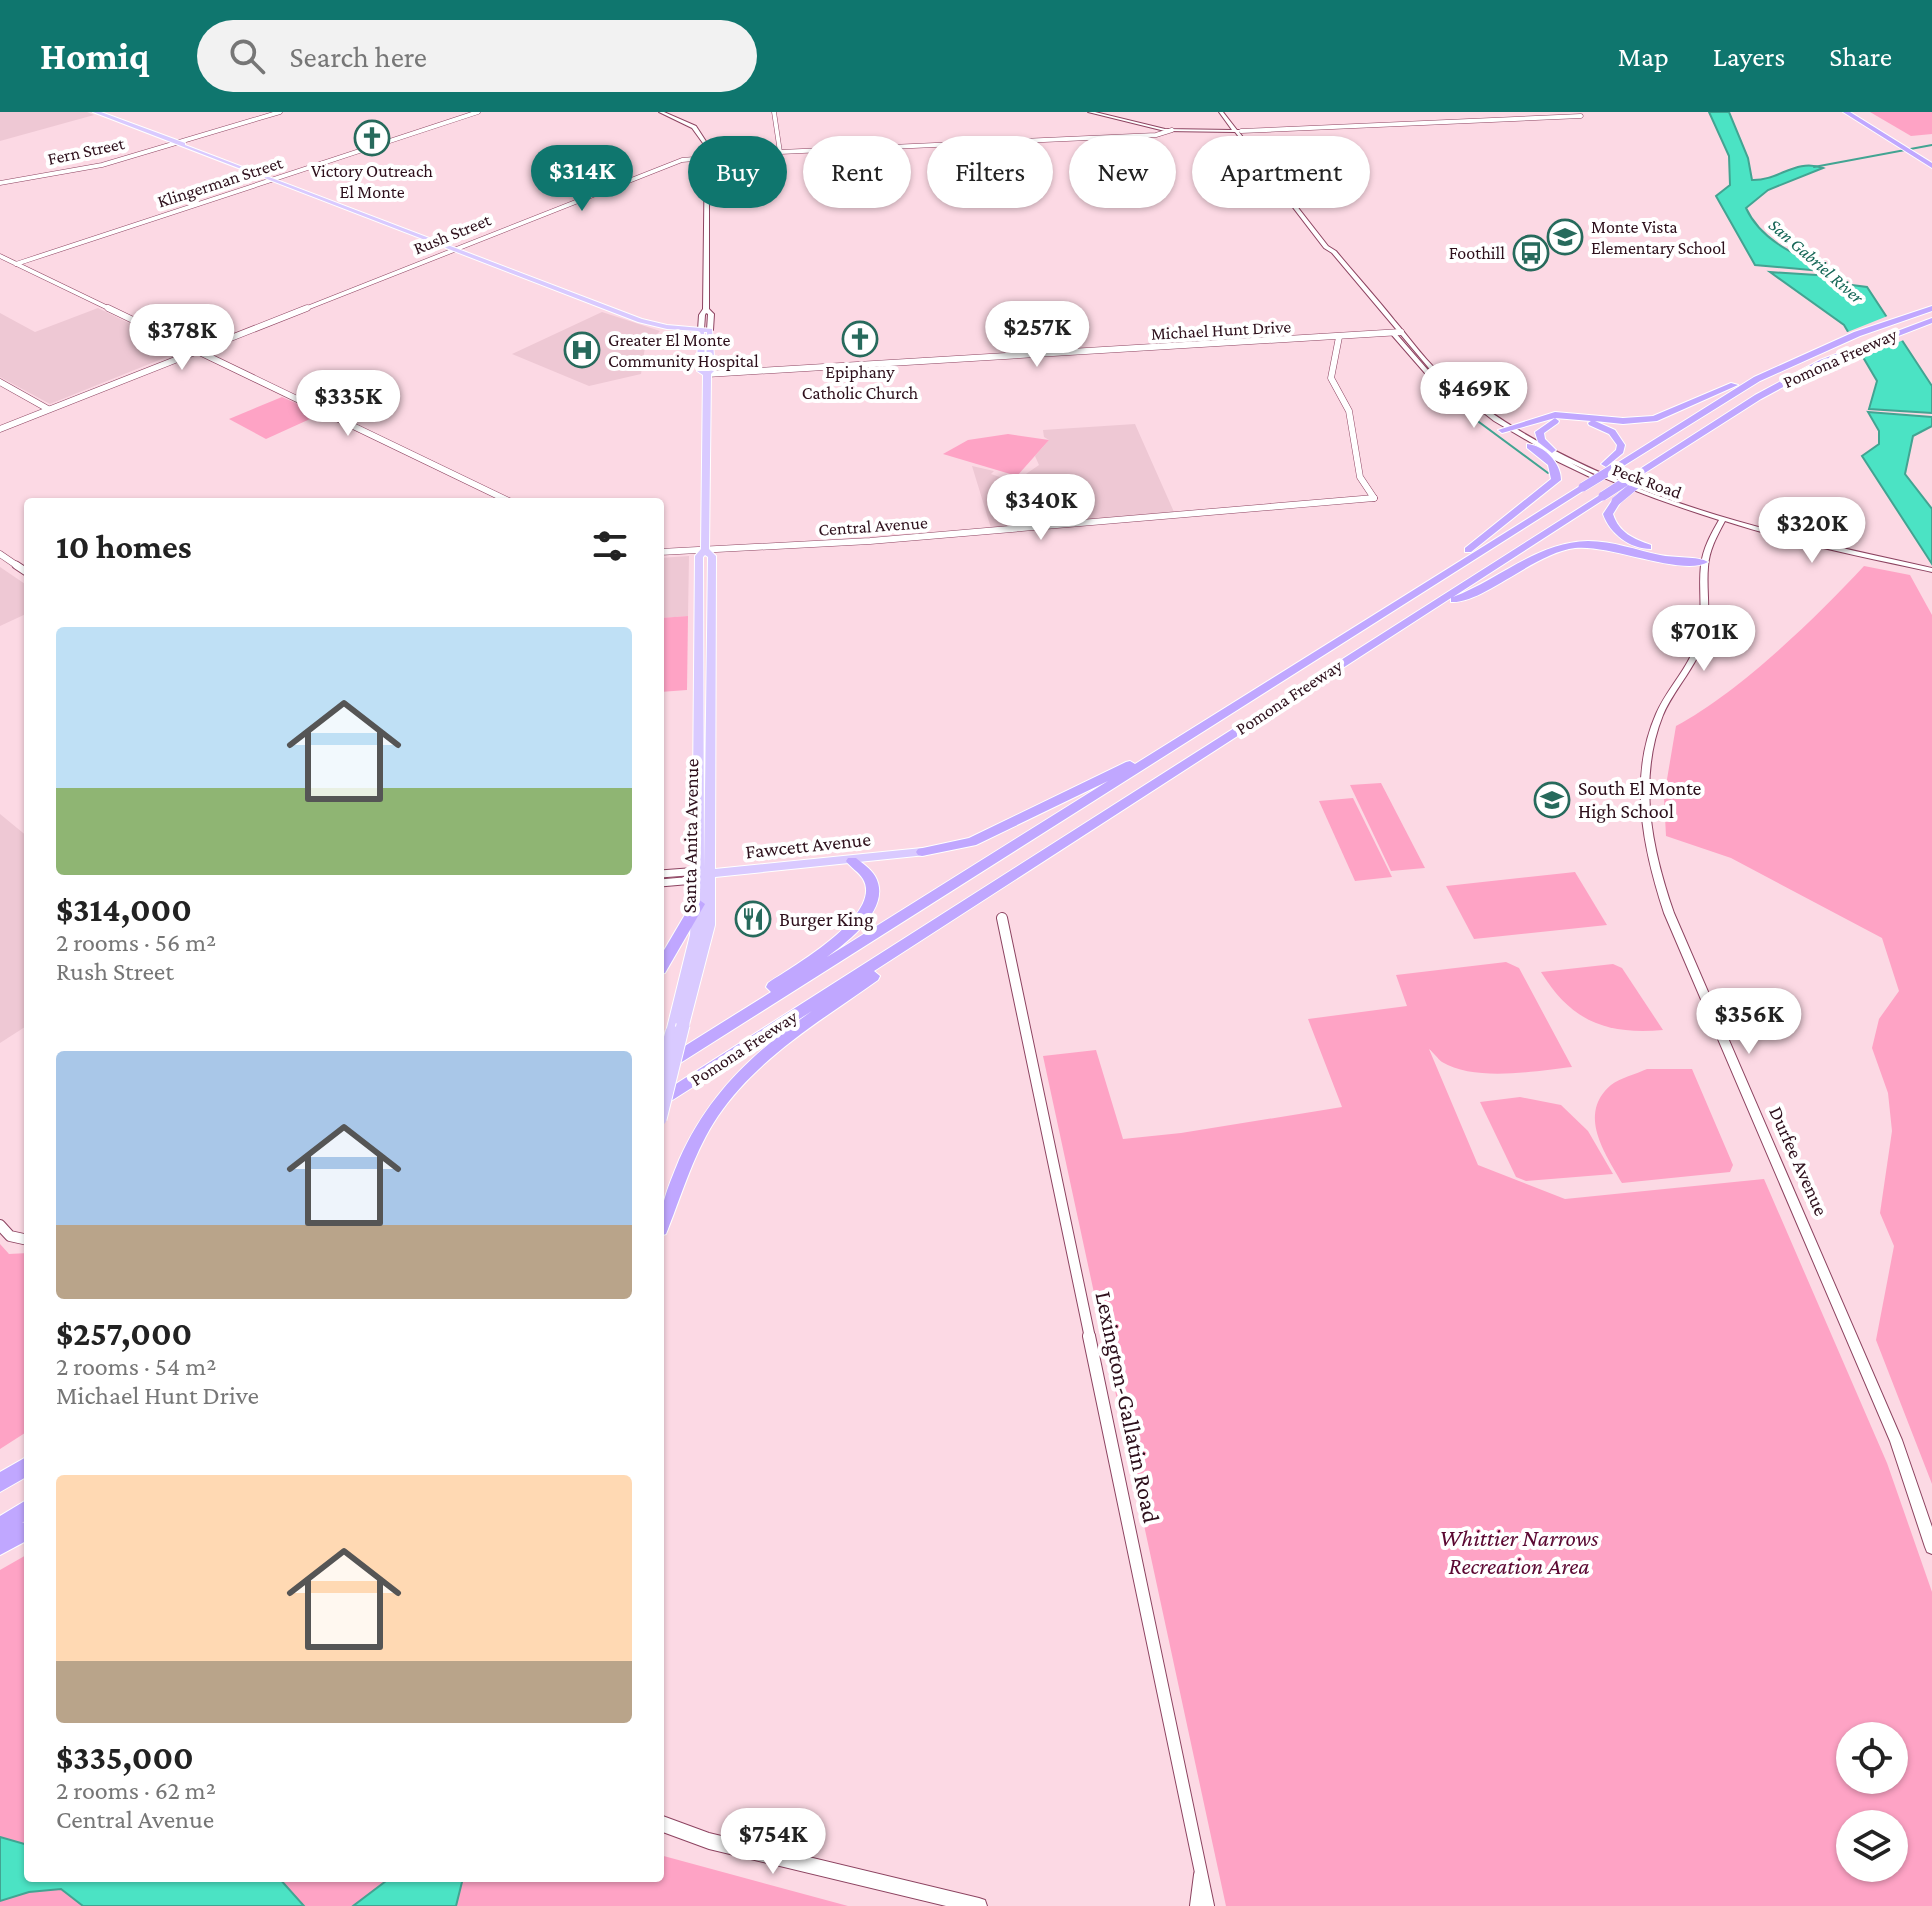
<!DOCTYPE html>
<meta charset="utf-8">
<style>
:root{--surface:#fff;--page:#f2f2f2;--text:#222;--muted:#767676;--accent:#0f766e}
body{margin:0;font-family:"Crimson Pro",serif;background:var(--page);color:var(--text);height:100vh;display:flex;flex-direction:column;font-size:30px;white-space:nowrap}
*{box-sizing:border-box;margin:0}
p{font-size:26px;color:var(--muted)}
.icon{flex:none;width:44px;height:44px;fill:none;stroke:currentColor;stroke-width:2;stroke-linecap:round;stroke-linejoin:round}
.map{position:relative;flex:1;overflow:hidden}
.panel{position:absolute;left:24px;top:386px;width:640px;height:1384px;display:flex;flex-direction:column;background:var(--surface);border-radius:8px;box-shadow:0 2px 6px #0004}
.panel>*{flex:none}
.guide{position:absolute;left:688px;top:24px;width:760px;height:72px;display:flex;gap:16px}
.controls{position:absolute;left:1836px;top:1610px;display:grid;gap:16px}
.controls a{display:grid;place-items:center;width:72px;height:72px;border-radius:50%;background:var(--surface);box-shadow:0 2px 6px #0004;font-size:40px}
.price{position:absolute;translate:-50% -68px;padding:0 18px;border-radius:28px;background:#fff;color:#222;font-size:26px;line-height:52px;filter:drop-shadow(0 2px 4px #0008)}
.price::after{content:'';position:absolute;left:50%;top:48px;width:24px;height:18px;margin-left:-12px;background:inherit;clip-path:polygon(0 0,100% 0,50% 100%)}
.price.selected{background:var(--accent);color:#fff}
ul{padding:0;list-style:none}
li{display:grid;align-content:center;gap:16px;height:424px;padding:0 32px}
li span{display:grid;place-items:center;height:248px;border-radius:8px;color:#555}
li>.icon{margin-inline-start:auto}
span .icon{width:144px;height:144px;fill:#fffc;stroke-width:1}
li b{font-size:34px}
h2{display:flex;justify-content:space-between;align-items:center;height:96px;padding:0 32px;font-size:34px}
.chip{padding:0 28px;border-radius:36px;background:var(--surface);box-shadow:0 2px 6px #0004;font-size:28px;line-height:72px}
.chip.selected{background:var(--accent);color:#fff}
header{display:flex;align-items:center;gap:48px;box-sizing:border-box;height:112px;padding:0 40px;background:var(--accent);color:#fff}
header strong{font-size:38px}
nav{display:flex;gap:44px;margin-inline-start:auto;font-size:28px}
.search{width:560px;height:72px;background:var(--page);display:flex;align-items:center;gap:20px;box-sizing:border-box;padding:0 28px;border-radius:44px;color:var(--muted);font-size:30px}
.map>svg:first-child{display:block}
.built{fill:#eec8d4}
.green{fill:#fea3c5;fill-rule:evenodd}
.water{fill:#4be3c4;stroke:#42a492;stroke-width:2}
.pier{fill:#fcd9e4}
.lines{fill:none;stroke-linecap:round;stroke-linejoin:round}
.stream{stroke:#42a492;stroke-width:2}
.tertiary-far4-casing{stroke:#8d4461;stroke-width:5}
.tertiary-far3-casing{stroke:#8d4461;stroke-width:7}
.tertiary-far2-casing{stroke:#8d4461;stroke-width:9}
.tertiary-far1-casing{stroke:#8d4461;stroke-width:12}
.tertiary-casing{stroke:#8d4461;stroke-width:14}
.secondary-casing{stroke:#8d4461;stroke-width:2}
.primary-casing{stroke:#fff;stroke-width:2}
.motorway-casing{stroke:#fff;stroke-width:2}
.tertiary-far4{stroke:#fff;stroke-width:4}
.tertiary-far3{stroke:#fff;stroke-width:6}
.tertiary-far2{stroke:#fff;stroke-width:7}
.tertiary-far1{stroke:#fff;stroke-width:10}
.tertiary{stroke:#fff;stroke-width:12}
.secondary{fill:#fff;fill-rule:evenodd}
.primary{fill:#d9caff;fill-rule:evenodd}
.motorway{fill:#c0a7ff;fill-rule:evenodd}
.primary-bridge-casing{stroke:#fff;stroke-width:15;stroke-linecap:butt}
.motorway-bridge-casing{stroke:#fff;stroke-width:10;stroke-linecap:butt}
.primary-bridge{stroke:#d9caff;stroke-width:13}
.motorway-bridge{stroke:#c0a7ff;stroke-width:9}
.labels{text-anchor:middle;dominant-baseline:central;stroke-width:8;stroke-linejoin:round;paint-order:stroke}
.far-street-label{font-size:18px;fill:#2e101c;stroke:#fff}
.far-poi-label{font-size:18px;fill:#2e101c;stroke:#fff}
.far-water-label{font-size:18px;font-style:italic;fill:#146656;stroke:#fff}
.poi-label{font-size:20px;fill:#2e101c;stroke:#fff;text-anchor:start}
.street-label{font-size:20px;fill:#2e101c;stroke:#fff}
.near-street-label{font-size:24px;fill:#2e101c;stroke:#fff}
.near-park-label{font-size:24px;font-style:italic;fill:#5b0832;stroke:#fff}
</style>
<header>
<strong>Homiq</strong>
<div class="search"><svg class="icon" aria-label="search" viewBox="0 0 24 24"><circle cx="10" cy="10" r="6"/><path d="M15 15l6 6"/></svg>Search here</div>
<nav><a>Map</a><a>Layers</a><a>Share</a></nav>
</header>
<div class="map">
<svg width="1932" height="1794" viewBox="0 0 1932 1794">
<rect width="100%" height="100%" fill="#fcd9e4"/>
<g class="built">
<path d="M0,0H87L94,3L0,29Z"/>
<path d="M98,196L184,238L50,292L0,265V201L35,220Z"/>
<path d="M602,200L660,219L645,235L641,262L589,274L512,242Z"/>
<path d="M1135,312L1174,400L991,416L972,354L994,359L991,362L1014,370L1039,353L1035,344L1049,328L1044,325L1043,318Z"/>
<path d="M689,444L688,504L660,506V446Z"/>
<path d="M0,455L28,474V501L0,514Z"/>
<path d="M0,702L28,725V913L0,931Z"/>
</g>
<g class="green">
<path d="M1870,0H1932V22L1911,24Z"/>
<path d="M282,285L321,302L266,327L229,307Z"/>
<path d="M1008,322L1049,328L1017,364L943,342L968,328Z"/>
<path d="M1864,454L1910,463L1932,503V1372L1876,1228L1894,1134L1880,1101L1892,1019L1888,981L1872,936L1879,907L1899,879L1882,826L1731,746L1666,724L1664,685L1676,614C1738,581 1816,506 1864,454Z"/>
<path d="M688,504L687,578L660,580V506Z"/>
<path d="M1381,671L1425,756L1391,759L1350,673Z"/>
<path d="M1353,686L1392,765L1355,769L1319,689Z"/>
<path d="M1575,760L1607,813L1474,827L1446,774Z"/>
<path d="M1506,850L1519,856L1572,955C1536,959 1475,970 1442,950C1438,947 1433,940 1429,937L1478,1053L1565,1087L1764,1067L1887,1351L1932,1480V1794H1226L1043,944L1096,938L1123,1027L1181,1021L1342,995L1308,907L1407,894L1396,863ZM1894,1624V1668H1850V1624ZM1894,1712V1756H1850V1712Z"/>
<path d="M1613,852L1622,856L1663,918C1606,923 1571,909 1541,860Z"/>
<path d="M1647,957H1692L1733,1053L1730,1060L1622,1071C1605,1041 1577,1002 1611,973C1620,966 1636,962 1647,957Z"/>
<path d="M1520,985L1561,993L1588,1019L1613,1062L1526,1069L1516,1065L1480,990Z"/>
<path d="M0,1132L9,1142L28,1141V1319L0,1337Z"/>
<path d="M28,1442V1766H660V1743L848,1794H0V1458Z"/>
</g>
<g class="water">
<path d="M1709,0H1729L1748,46L1752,68C1779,69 1795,46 1823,56L1768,78L1746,96C1762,131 1801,145 1833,160L1755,153L1716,84L1730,73L1729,44Z"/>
<path d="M1770,160L1832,164L1844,172L1867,175L1932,274V301L1869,297L1877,269L1844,213Z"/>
<path d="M1868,300L1932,305V314L1913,324L1905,362L1932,397V452L1862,344L1879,332V319Z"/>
<path d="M0,1725L28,1733V1766H279L304,1794H83L61,1777L29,1780L0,1789Z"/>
<path d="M390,1766H463L456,1794H353Z"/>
</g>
<path class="pier" d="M1890,203L1906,227L1860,246L1845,221Z"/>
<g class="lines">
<g class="stream">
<path d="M1814,55L1932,33"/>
<path d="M1441,282L1548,361"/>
</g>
<g class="tertiary-far4-casing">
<g id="tertiary-far4">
<path d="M774,0L780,40"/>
<path d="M1241,19L1581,4"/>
<path d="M0,71L102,53L280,0"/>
<path d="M0,144L112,198"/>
<path d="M16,152L478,0"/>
<path d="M302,198L682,48L780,40L1156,23L1172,18"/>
</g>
</g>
<g class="tertiary-far3-casing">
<g id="tertiary-far3">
<path d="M108,196L511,390"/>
<path d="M1339,225L1331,266L1349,299L1360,365L1374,386"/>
<path d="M707,262L1401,220"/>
<path d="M0,270L48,297"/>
<path d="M0,317L307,196"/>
<path d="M660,440L870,429L1374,386"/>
<path d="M0,442L19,455"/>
</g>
</g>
<g class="tertiary-far2-casing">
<g id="tertiary-far2">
<path d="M16,453L28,461"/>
<path d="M660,762L687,760L698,763"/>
<path d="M660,771L683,769L698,763"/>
</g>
</g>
<g class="tertiary-far1-casing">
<g id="tertiary-far1">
<path d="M1002,806L1090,1226"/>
<path d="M0,1113L10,1124L28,1128"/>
</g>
</g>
<g class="tertiary-casing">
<g id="tertiary">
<path d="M1089,1224L1208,1794"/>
<path d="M1196,1794L1200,1763"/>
</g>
</g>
<g class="secondary-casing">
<g id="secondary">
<path d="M659,0H664L696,14L709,34V197L714,202L713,218L710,220L707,218L708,202L706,201L705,203L704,218L701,220L698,218L699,203L703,197L705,34L692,16Z"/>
<path d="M1088,0H1095L1165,17L1232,18L1219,0H1223L1237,18H1240L1239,20L1328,134L1336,139C1355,162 1376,185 1395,209C1412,229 1427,251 1448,268C1584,381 1763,419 1932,456V460C1863,445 1793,431 1725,409C1717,424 1709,438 1708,455C1706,478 1711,499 1706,522C1699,553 1675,575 1663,603C1637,668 1652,738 1674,801L1902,1328L1932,1415V1442L1927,1440L1925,1435L1890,1329L1664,801C1643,737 1628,666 1656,602C1667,576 1690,555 1697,527C1704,502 1698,478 1701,453C1703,436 1711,422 1719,408C1668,392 1619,374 1571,351L1601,367L1596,368L1542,342V340H1547L1494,309L1433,261L1332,141L1324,136L1235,20L1165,19Z"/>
<path d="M1390,219H1394L1434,265L1461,288V290H1457L1430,267L1390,221Z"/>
<path d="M660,1703L709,1721L979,1786L985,1788L987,1794H946L709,1737L660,1719Z"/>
</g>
</g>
<g class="primary-casing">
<path id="primary" d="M93,0H101L185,31V33L642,207L667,213L712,217L715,258L711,262L709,437L716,444L715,757L922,736L927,740L926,743L715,765V813L689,913L687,916H679L676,923H668L666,920L690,823L692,792L695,444L701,437L703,263L697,259L698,219L667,217L638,210ZM704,220H707L706,259L705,258ZM705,443L708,445L704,758L703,445Z"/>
</g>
<g class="motorway-casing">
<g id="motorway">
<path d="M1843,0H1850L1932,51V56Z"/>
<path d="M1932,194V199L1860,224L1760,269L1617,358L1609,356L1754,265L1854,220Z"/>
<path d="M1932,206V211L1826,252L1761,287L1637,366L1629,364L1755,283L1820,248Z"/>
<path d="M1731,271L1738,273L1657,309L1623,312L1595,309L1615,318L1625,333L1623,341L1606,355L1601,352L1616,338L1617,333L1609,322L1589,313L1588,311L1591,309L1555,306L1502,321L1498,318L1555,300L1623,306L1653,304Z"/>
<path d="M1555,306L1559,309L1558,311L1544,321L1545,327L1556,338L1552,341L1538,330L1535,320Z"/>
<path d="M1527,332C1544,333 1561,351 1561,368L1471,440H1465V436L1551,367L1548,353L1527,336Z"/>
<path d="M1583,372L1588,375L1586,377L674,955H664L662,951L664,947L771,880L766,875L768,871C792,855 884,803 863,767C859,760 850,755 846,749L848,746H856C862,751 871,757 875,764C893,795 849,829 827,845L1108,669L976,733L922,744L918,743L916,740L918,737L969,726L1126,650L1130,649L1135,652Z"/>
<path d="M1603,381L1608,384L1606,386L1453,485C1498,468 1537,430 1588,429C1613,429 1636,438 1660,443C1673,446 1699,444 1708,450C1683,465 1610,432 1575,436C1534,441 1483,492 1451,490V486L874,859L880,864L878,868C822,908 758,945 718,1004C695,1038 683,1079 668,1117L666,1122L660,1124C660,1092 667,1078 679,1048C709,981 753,941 812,899L660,996V982Z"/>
<path d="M1616,386L1621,389L1613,402C1619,421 1634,427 1651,433V437C1630,437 1610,422 1603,402L1613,387Z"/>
<path d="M698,787L705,792L665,861L660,862V845L693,789Z"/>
<path d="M28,1344V1364L0,1380V1360Z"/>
<path d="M28,1387V1407L22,1411L28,1409V1428L0,1443V1404Z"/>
</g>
</g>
<use href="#tertiary-far4" class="tertiary-far4"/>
<use href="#tertiary-far3" class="tertiary-far3"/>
<use href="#tertiary-far2" class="tertiary-far2"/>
<use href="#tertiary-far1" class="tertiary-far1"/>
<use href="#tertiary" class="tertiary"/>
<use href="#secondary" class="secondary"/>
<use href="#primary" class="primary"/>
<use href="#motorway" class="motorway"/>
<g class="primary-bridge-casing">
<g id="primary-bridge">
<path d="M660,966L672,920"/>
<path d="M660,1007L683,913"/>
</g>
</g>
<g class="motorway-bridge-casing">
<g id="motorway-bridge">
<path d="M1583,375L1614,356"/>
<path d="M1603,384L1634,364"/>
<path d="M1616,389L1640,369"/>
</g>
</g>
<use href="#primary-bridge" class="primary-bridge"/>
<use href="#motorway-bridge" class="motorway-bridge"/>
</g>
<defs>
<g id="church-ring" transform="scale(1.8)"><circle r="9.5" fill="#fff" stroke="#276a5c" stroke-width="1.5"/><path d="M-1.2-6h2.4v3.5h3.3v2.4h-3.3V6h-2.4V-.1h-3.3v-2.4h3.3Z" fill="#276a5c"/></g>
<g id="school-ring" transform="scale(1.8)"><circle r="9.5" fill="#fff" stroke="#276a5c" stroke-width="1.5"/><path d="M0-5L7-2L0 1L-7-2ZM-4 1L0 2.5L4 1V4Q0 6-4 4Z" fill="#276a5c"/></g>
<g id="bus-ring" transform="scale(1.8)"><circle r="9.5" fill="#fff" stroke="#276a5c" stroke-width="1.5"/><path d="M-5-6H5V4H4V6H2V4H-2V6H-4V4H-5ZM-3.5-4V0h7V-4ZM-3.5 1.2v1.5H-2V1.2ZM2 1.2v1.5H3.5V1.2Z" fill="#276a5c"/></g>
<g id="hospital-ring" transform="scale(1.8)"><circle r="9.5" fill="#fff" stroke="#276a5c" stroke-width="1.5"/><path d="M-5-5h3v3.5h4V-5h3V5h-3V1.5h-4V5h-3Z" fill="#276a5c"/></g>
<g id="restaurant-ring" transform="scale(1.8)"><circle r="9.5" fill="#fff" stroke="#276a5c" stroke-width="1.5"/><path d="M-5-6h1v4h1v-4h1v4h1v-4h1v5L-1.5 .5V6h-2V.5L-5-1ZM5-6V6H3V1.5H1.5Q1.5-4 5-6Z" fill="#276a5c"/></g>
</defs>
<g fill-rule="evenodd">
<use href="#church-ring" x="372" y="26"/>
<use href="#school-ring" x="1565" y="125"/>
<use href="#bus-ring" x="1531" y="141"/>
<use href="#church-ring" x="860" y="227"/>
<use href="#hospital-ring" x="582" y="238"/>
<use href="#school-ring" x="1552" y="688"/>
<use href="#restaurant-ring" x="753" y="807"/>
</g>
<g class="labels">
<g class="far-street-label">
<text transform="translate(86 39) rotate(-12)">Fern Street</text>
<text transform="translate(220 70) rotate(-18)">Klingerman Street</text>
<text transform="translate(452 122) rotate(-22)">Rush Street</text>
<text transform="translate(1221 218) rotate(-3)">Michael Hunt Drive</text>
<text transform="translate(1840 246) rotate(-24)">Pomona Freeway</text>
<text transform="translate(1647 369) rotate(20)">Peck Road</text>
<text transform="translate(873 414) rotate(-4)">Central Avenue</text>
<text transform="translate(1289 585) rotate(-33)">Pomona Freeway</text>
<text transform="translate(744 936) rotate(-33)">Pomona Freeway</text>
</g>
<g class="far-poi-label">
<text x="372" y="59">Victory Outreach<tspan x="372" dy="21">El Monte</tspan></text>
<text x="1591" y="115" text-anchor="start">Monte Vista<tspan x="1591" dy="21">Elementary School</tspan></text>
<text x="1505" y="141" text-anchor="end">Foothill</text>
<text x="608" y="228" text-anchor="start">Greater El Monte<tspan x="608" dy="21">Community Hospital</tspan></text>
<text x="860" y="260">Epiphany<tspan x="860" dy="21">Catholic Church</tspan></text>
</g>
<g class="far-water-label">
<text transform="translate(1816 149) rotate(41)">San Gabriel River</text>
</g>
<g class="poi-label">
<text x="1578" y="676">South El Monte<tspan x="1578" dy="23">High School</tspan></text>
<text x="779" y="807">Burger King</text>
</g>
<g class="street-label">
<text transform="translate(690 724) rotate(-89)">Santa Anita Avenue</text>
<text transform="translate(808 733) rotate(-6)">Fawcett Avenue</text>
<text transform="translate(1799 1049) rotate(66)">Durfee Avenue</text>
</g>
<g class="near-street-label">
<text transform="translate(1128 1295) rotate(78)">Lexington-Gallatin Road</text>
</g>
<g class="near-park-label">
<text x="1519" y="1425">Whittier Narrows<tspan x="1519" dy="28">Recreation Area</tspan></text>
</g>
</g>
</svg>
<div class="controls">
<a><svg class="icon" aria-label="locate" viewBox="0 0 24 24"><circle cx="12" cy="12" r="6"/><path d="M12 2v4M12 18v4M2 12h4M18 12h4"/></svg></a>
<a><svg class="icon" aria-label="layers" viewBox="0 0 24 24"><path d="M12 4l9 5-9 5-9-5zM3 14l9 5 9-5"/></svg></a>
</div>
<b class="price selected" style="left:582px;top:101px">$314K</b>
<b class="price" style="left:1037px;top:257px">$257K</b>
<b class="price" style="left:182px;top:260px">$378K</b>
<b class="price" style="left:1474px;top:318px">$469K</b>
<b class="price" style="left:348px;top:326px">$335K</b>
<b class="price" style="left:1041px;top:430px">$340K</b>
<b class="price" style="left:1812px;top:453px">$320K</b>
<b class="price" style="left:1704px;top:561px">$701K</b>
<b class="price" style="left:1749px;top:944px">$356K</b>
<b class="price" style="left:773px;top:1764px">$754K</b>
<div class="guide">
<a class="chip selected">Buy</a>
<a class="chip">Rent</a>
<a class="chip">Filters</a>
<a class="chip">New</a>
<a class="chip">Apartment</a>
</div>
<section class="panel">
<h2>10 homes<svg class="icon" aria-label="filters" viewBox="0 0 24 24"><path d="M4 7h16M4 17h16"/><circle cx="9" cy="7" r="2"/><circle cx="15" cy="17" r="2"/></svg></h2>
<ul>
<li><span style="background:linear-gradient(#bfe0f5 65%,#8fb573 0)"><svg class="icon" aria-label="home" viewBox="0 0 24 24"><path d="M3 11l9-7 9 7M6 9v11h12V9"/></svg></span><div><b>$314,000</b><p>2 rooms · 56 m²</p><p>Rush Street</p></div></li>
<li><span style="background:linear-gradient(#a9c7e8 70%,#b9a48a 0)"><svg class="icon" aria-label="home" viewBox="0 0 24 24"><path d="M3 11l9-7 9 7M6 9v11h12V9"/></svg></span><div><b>$257,000</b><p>2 rooms · 54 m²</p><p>Michael Hunt Drive</p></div></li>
<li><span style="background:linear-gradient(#ffd9b3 75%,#b9a48a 0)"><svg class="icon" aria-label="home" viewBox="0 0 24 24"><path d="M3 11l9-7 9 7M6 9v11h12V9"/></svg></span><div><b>$335,000</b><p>2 rooms · 62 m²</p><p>Central Avenue</p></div></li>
</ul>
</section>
</div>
